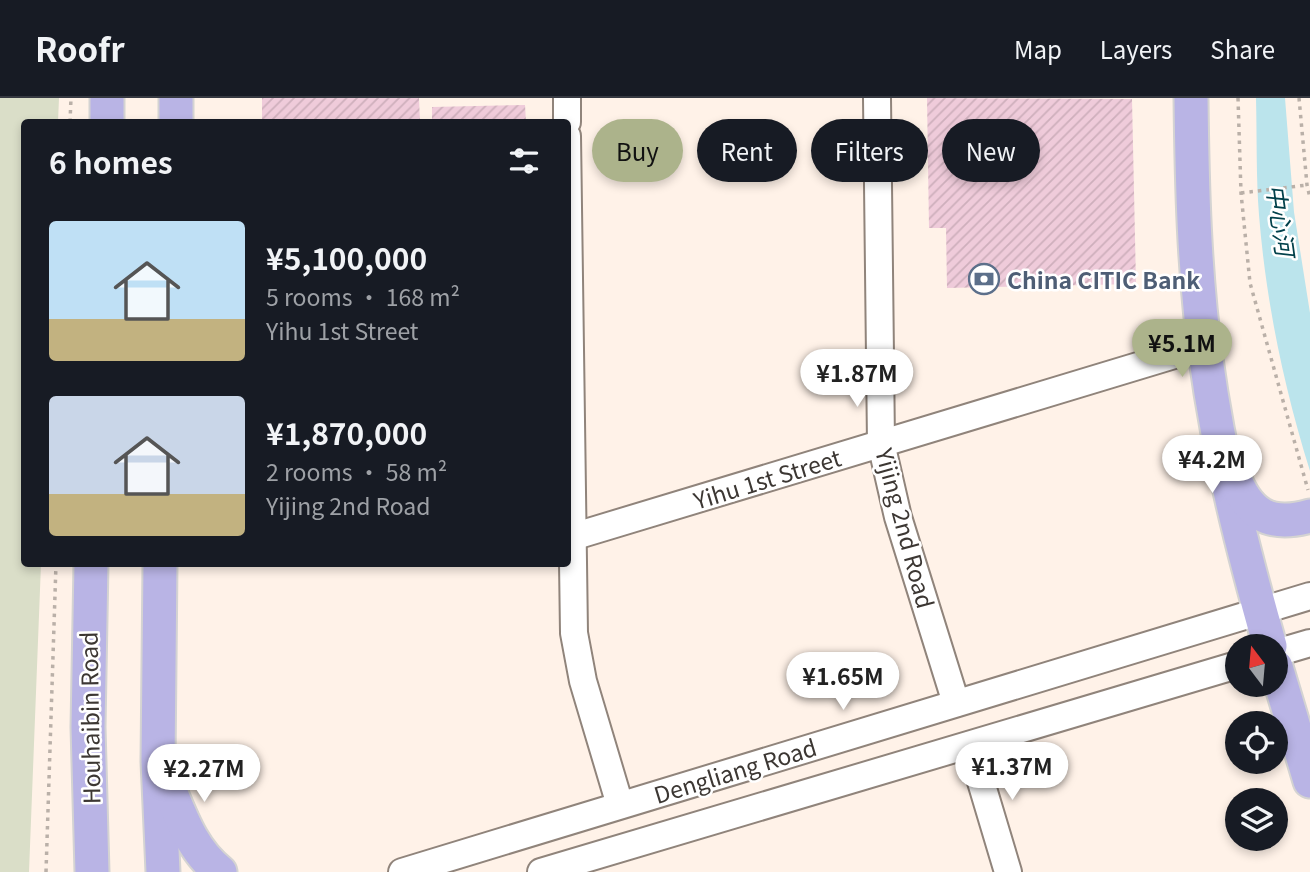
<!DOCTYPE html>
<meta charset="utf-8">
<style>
:root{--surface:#171b24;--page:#242831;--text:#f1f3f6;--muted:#9ea1a6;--line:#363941;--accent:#acb38b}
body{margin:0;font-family:Georgia,"Noto Sans SC",serif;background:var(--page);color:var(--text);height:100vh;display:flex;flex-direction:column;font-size:26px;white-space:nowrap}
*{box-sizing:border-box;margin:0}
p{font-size:23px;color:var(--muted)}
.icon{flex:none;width:38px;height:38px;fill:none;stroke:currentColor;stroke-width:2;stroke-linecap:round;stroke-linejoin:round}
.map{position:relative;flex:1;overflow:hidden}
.details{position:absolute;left:21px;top:21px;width:550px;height:448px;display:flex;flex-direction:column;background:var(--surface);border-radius:7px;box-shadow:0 4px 10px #0003}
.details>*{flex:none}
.hud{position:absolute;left:592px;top:21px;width:612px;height:63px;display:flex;gap:14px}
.needle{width:46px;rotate:344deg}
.tools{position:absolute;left:1225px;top:536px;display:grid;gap:14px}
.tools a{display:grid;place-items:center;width:63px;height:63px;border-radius:50%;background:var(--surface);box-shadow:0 4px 10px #0003;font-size:35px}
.price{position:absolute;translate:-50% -60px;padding:0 16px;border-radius:24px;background:#fff;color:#222;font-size:23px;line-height:46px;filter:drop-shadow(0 2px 4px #0008)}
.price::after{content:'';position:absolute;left:50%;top:42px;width:21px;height:16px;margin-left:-10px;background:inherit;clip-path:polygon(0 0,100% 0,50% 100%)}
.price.selected{background:var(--accent);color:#111}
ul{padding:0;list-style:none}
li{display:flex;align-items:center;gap:21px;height:175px;padding:0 28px}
li span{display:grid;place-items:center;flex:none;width:196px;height:140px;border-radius:7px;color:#555}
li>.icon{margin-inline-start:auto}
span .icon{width:84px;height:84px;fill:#fffc;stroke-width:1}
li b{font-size:30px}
h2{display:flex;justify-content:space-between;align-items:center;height:84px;padding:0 28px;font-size:30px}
.chip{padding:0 24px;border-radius:32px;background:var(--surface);box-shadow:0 4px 10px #0003;font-size:24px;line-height:63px}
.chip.selected{background:var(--accent);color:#111}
header{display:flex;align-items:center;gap:42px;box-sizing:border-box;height:98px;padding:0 35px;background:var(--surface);border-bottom:2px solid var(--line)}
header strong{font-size:33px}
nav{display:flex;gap:38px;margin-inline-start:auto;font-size:24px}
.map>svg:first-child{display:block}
.park{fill:#dadec8}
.water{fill:#bbe4ec}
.building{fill:url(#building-hatch)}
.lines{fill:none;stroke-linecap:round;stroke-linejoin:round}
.minor-casing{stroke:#90847b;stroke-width:30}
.major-casing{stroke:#d4d3d2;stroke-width:37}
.path{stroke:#bab0a8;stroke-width:3.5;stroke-dasharray:3.5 5;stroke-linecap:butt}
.minor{stroke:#fff;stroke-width:26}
.major{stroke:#b9b4e5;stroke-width:33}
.labels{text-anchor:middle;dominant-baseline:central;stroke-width:5;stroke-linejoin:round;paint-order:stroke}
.service-label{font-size:23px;font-weight:bold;fill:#4e5e75;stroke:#fff;text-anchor:start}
.street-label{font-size:23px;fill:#3c3733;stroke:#fff}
.water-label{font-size:24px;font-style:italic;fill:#02414b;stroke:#fff}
</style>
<header>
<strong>Roofr</strong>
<nav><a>Map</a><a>Layers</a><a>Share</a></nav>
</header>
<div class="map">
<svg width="1310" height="774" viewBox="0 0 1310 774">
<defs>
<pattern id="building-hatch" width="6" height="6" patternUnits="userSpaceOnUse" patternTransform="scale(1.75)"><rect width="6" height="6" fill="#efcbda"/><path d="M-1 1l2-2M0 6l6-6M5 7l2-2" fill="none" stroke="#ceafbc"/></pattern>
</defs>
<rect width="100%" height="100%" fill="#fff2e8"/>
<path class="park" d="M0,0H59L58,24H24V466H41L29,774H0Z"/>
<path class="water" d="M1256,0H1285L1294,114L1310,215V373C1284,290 1266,204 1259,117C1256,78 1257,39 1256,0Z"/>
<g class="building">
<path d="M262,0H419L420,24H262Z"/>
<path d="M927,0L1132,1L1136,186L947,190L946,130H929Z"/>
<path d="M525,7L526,24H432V9Z"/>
</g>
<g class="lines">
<g class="minor-casing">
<g id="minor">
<path d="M567,0V24"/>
<path d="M877,0L881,345L898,419L956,605"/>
<path d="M567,38L574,535L583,583L620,707"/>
<path d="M572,439L1204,248"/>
<path d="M1276,555L1310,545"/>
<path d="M970,647L1008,774"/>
<path d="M402,774L1310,498"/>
<path d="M541,774L1237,567"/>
</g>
</g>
<g class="major-casing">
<g id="major">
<path d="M1191,0C1192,87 1194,174 1206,261C1219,358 1243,453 1270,548"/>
<path d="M107,24V0"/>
<path d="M176,24V0"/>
<path d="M1233,377C1248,415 1268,430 1310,418"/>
<path d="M91,466L88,629L92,774"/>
<path d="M160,466L158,663L163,774"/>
<path d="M1276,569L1310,683"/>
<path d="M168,688C181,719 192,752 220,774"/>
</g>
</g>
<g class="path">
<path d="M1238,0L1241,95L1250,185L1308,392"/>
<path d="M1299,0L1307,87L1310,100"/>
<path d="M70,24L71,0"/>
<path d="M1241,95L1307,87"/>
<path d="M46,774L56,466"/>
</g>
<use href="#minor" class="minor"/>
<use href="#major" class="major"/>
</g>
<defs>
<g id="bank-ring" transform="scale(1.575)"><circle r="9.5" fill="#fff" stroke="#5c6f8a" stroke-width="1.5"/><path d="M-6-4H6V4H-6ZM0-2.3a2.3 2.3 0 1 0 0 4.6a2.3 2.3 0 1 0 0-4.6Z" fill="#5c6f8a"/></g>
</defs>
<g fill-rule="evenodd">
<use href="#bank-ring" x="984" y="181"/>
</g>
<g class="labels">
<g class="service-label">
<text x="1007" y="181">China CITIC Bank</text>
</g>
<g class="street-label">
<text transform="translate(767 380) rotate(-17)">Yihu 1st Street</text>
<text transform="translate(906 430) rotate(75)">Yijing 2nd Road</text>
<text transform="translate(89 620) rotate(-91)">Houhaibin Road</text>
<text transform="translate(735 672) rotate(-17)">Dengliang Road</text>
</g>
<g class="water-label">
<text transform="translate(1282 122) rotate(82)">中心河</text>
</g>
</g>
</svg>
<div class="tools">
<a><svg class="needle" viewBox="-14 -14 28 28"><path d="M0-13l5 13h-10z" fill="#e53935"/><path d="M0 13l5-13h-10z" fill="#9ea1a6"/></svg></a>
<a><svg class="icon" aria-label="locate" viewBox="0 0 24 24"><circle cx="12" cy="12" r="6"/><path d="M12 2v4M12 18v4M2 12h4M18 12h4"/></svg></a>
<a><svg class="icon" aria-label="layers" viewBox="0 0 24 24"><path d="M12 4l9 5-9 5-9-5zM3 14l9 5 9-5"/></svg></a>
</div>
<b class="price selected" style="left:1182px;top:281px">¥5.1M</b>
<b class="price" style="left:857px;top:311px">¥1.87M</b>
<b class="price" style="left:1212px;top:397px">¥4.2M</b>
<b class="price" style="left:843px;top:614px">¥1.65M</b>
<b class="price" style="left:1012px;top:704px">¥1.37M</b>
<b class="price" style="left:204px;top:706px">¥2.27M</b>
<div class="hud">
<a class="chip selected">Buy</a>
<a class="chip">Rent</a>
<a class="chip">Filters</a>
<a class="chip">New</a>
</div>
<section class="details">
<h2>6 homes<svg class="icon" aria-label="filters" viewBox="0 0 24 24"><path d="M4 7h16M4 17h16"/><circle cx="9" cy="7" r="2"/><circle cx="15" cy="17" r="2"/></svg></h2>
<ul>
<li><span style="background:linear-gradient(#bfe0f5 70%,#c2b280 0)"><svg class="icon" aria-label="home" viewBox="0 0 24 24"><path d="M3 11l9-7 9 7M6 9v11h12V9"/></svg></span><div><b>¥5,100,000</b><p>5 rooms · 168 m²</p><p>Yihu 1st Street</p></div></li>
<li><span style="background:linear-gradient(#c9d6e8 70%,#c2b280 0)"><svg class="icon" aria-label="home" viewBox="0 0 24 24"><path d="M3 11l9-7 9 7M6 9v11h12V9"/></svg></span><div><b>¥1,870,000</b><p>2 rooms · 58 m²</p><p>Yijing 2nd Road</p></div></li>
</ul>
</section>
</div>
